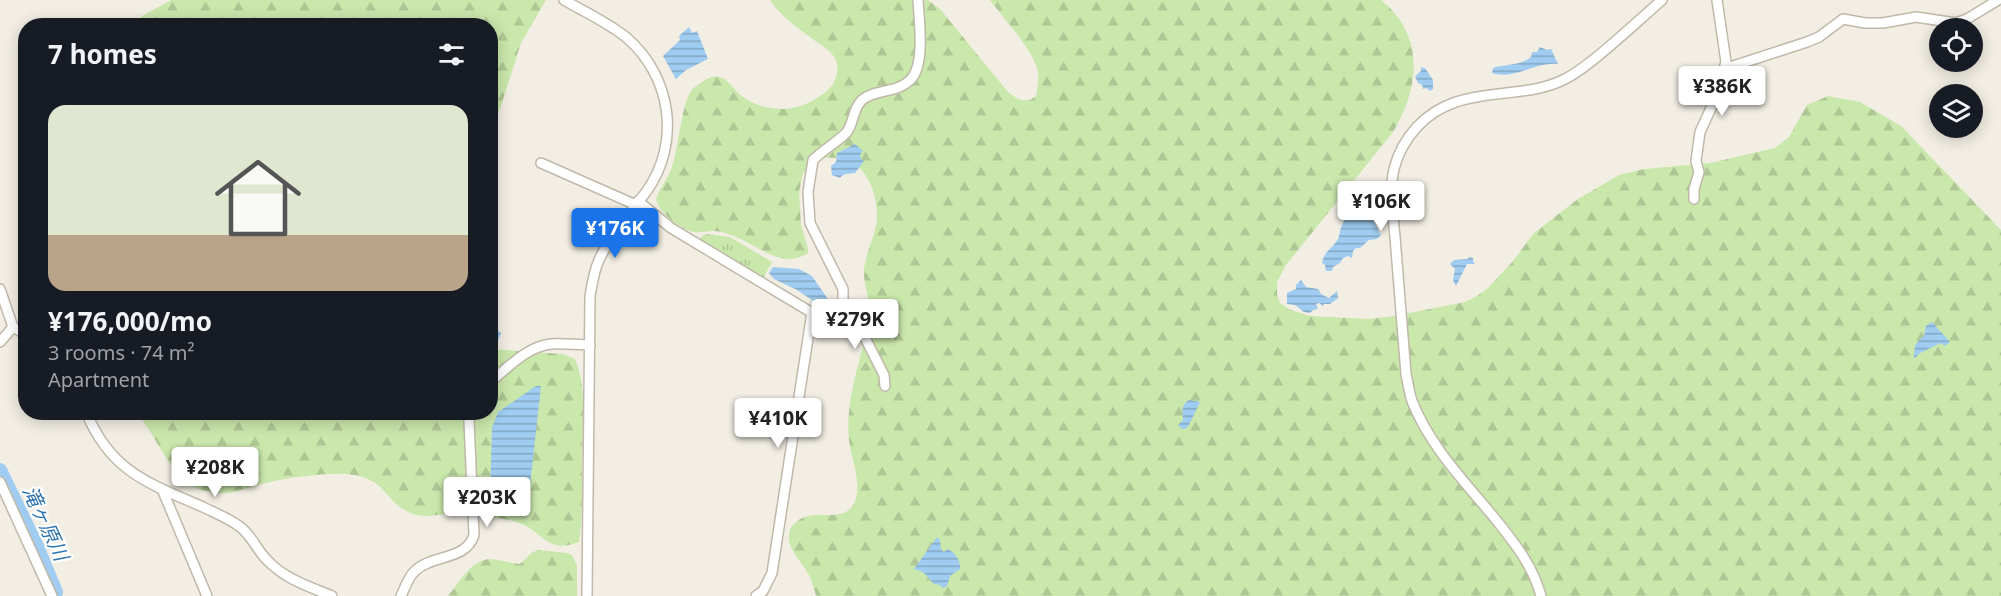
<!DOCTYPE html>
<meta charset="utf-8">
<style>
:root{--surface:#171b24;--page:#20242c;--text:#f1f3f6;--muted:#9ea1a6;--line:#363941;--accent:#1a73e8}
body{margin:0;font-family:"Noto Sans","Noto Sans JP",sans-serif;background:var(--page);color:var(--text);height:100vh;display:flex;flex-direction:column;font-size:22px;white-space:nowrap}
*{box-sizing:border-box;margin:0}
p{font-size:20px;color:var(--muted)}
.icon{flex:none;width:33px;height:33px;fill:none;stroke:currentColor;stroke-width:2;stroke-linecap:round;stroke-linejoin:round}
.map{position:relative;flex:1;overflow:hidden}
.drawer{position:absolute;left:18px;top:18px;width:480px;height:402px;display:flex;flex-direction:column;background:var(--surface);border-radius:24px;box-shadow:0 3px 15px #0003}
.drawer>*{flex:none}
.fabs{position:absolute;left:1929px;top:18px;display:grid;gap:12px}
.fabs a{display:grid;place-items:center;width:54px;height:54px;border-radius:50%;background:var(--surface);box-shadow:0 3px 15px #0003;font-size:30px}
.price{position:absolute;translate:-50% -51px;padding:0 14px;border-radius:6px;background:#fff;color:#222;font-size:20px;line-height:39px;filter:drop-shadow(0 2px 3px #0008)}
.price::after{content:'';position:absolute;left:50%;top:36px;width:18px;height:14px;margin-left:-9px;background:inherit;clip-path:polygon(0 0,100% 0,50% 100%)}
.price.on{background:var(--accent);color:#fff}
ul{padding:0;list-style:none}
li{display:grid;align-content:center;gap:12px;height:318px;padding:0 30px}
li+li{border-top:2px solid var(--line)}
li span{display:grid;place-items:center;height:186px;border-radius:18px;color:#555}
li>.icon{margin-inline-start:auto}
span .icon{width:108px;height:108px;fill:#fffc;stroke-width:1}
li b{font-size:26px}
h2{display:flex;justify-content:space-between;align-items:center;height:72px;padding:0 30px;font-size:26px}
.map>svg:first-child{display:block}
.forest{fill:url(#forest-firs)}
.park{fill:url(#park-tufts)}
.water{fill:url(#water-rules)}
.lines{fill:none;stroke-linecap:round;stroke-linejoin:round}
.river{stroke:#9fccf0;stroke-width:14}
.minor-casing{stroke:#c0b9a9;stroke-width:12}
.minor{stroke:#fff;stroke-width:9}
.labels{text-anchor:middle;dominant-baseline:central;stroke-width:4.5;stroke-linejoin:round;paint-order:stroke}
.water-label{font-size:20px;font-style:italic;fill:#2e74af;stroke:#fff}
</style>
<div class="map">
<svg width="2001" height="596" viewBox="0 0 2001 596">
<defs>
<pattern id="forest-firs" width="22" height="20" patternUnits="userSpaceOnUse" patternTransform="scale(1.5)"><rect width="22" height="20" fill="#cae7ac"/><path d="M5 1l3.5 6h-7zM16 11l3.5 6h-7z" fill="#afc795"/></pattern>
<pattern id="park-tufts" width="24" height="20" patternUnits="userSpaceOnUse" patternTransform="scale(1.5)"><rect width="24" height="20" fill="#cae7ac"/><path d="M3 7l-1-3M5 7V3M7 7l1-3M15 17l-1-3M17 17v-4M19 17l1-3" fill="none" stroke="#afc795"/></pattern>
<pattern id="water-rules" width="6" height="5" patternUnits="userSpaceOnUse" patternTransform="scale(1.5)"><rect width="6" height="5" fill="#9fccf0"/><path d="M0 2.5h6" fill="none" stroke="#83a7c3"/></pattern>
</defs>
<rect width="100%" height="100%" fill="#f2eee4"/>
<g class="forest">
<path d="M171,0H546L521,43L500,109L491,130L490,26L136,25L142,16Z"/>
<path d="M770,0H928L940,9L1008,92C1017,99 1026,105 1036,96C1037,89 1039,80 1038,72C1035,52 1003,18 990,0H1381C1425,35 1420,88 1393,132L1286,265L1277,282V294L1280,303L1291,310L1310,316L1369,319L1394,316L1465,302L1477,296L1488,288L1513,261L1534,233L1552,219L1578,199L1619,175L1644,169L1710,163L1775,148L1789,137L1807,105L1828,96L1860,102L1901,126L2001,230V596H816C814,589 812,581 809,575C803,563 787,549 789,535C789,530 791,526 795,523C813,504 847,529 856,498C861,479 851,458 849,440C848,431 848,421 849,412C852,378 866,345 869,310C870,297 863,283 864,270C865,255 873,240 876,226C880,201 870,165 842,159C834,157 824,158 815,158L803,174L799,192L801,225L808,248V253C781,271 756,243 731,235C725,233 718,231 712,231C706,231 700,233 694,232C678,228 662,215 656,200C659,188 668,179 672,167C678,150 682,103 691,91C694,87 704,80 709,78C725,71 733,90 743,97C763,111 791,113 812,101C820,96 828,92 833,84C838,76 839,66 835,58C830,50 821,45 814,40C798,28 780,16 770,0Z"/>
<path d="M491,349L563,354L575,359C588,390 582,428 582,462C582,489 583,515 579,542C548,554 544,534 522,524C512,519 466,512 455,513C440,514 425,519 410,513C382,500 387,477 346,474C321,473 295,477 270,482C245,487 226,500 199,489C172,478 159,442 142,420L134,415L120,413L490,412Z"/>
<path d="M538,550L567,553L572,555L577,566V596H448C460,582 471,559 491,559C501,560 510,563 520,564L531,553Z"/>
</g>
<path class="park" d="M707,234L730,237L772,262L761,282L697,244L702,236Z"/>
<g class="water">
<path d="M689,27L692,33L697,31L708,59L686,70L676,79L663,56L680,40L679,36Z"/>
<path d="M1540,47L1547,50L1551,49L1558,64C1534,62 1516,80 1492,73L1493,68C1506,64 1520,66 1531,57L1532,52H1537Z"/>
<path d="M1421,67L1425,68L1433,80V89L1430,91L1426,88L1423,89L1422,85L1418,83L1415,76L1421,71Z"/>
<path d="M855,144L863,151L860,155L861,159L864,161L855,173C849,174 843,173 840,178L832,175L831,166L836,162L837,153Z"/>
<path d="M1356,202C1369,209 1374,222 1381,235L1377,239L1369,240L1360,248H1356L1353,251L1352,258L1348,256L1343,258L1340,263L1333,267L1332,271H1326L1325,265L1322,263C1324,252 1330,250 1336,242C1340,237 1339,233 1341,228C1344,218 1350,215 1350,205Z"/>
<path d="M1469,257L1473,258V261L1475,264H1467L1456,286L1453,280L1455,269L1450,264L1454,260L1468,259Z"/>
<path d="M773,267L799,269L812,276L834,308L832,311H828L797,290L774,279L769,273Z"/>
<path d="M1301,280L1306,287L1318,289L1321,294L1329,298L1337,291L1338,298L1330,304H1324L1323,306L1319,303L1316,304L1318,309L1313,310L1310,313L1304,312L1295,305L1287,304V293L1296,289V285Z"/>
<path d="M1932,322L1950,342L1945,346L1941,343L1920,353L1914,359C1915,347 1913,344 1924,336L1926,326Z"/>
<path d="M491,325L501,333L491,359Z"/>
<path d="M536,386H541L528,503L490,500L492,428L498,412Z"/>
<path d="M1189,400L1200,402C1196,410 1191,422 1187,428L1182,429L1178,425L1183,420C1183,411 1180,406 1189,400Z"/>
<path d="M937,537L940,540L941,549L944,552L948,549C955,553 961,560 960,569L950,576L947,586L943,588L940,585L934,584L923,572L914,569Z"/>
</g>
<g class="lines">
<path class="river" d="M0,470L36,544L56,592"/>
<g class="minor-casing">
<g id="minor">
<path d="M564,0C585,12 609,23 627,38C672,77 681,144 646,192C630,214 610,236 599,260C594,271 592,284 590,296L587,596"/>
<path d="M1724,69L1807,42L1819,37L1843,19L1865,23H1883L1916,17L1956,23L1967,19L1998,0"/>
<path d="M541,163L636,205"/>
<path d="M1694,199V189L1699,172L1696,161L1700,132L1712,106L1726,62L1717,0"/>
<path d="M638,201L671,228L819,317L831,318L843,309"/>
<path d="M0,289L13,327L26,335"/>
<path d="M0,342L13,327"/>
<path d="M490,382C509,367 526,347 551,344C563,343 577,345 590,345"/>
<path d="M885,386L884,375L861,330L843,309V289L810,223L808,192L813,160C823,150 836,143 846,133C854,125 852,109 862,100C871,92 885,92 897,88C902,86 908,83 912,78C925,62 919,20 918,0"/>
<path d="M86,412C111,472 148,483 203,507C215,513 228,518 239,526C252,535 257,551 268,561C285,579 310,587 332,596"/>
<path d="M0,482L52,596"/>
<path d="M162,489L207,596"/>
<path d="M401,596C405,588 408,577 415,571C432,554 466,561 474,535L469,421L471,412"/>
<path d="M756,596L763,591L772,573L812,312"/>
<path d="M1541,596C1533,566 1516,545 1497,521C1466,483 1430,447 1412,401C1409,392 1408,383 1406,374C1402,328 1399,283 1395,237C1393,215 1389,191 1394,169C1402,138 1425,112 1456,102C1491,90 1530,96 1563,80C1574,75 1584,67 1593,60C1617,41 1639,20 1662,0"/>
</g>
</g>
<use href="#minor" class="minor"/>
</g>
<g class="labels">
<g class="water-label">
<text transform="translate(46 523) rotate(65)">滝ヶ原川</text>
</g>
</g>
</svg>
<div class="fabs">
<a><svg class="icon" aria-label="locate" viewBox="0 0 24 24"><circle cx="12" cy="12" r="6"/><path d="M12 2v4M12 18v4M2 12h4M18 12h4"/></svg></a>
<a><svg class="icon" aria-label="layers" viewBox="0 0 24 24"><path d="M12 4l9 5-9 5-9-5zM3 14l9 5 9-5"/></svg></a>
</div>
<b class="price" style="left:1722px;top:117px">¥386K</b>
<b class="price" style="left:1381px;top:232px">¥106K</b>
<b class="price on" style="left:615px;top:259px">¥176K</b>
<b class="price" style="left:855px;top:350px">¥279K</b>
<b class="price" style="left:778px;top:449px">¥410K</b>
<b class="price" style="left:215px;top:498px">¥208K</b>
<b class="price" style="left:487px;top:528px">¥203K</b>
<section class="drawer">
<h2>7 homes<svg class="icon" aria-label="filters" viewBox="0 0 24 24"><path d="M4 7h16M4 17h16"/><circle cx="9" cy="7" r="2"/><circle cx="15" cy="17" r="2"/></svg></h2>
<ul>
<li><span style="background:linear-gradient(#dfe7d0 70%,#b9a48a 0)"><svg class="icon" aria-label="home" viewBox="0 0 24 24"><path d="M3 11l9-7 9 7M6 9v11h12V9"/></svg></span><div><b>¥176,000/mo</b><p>3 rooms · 74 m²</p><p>Apartment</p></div></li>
</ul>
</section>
</div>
